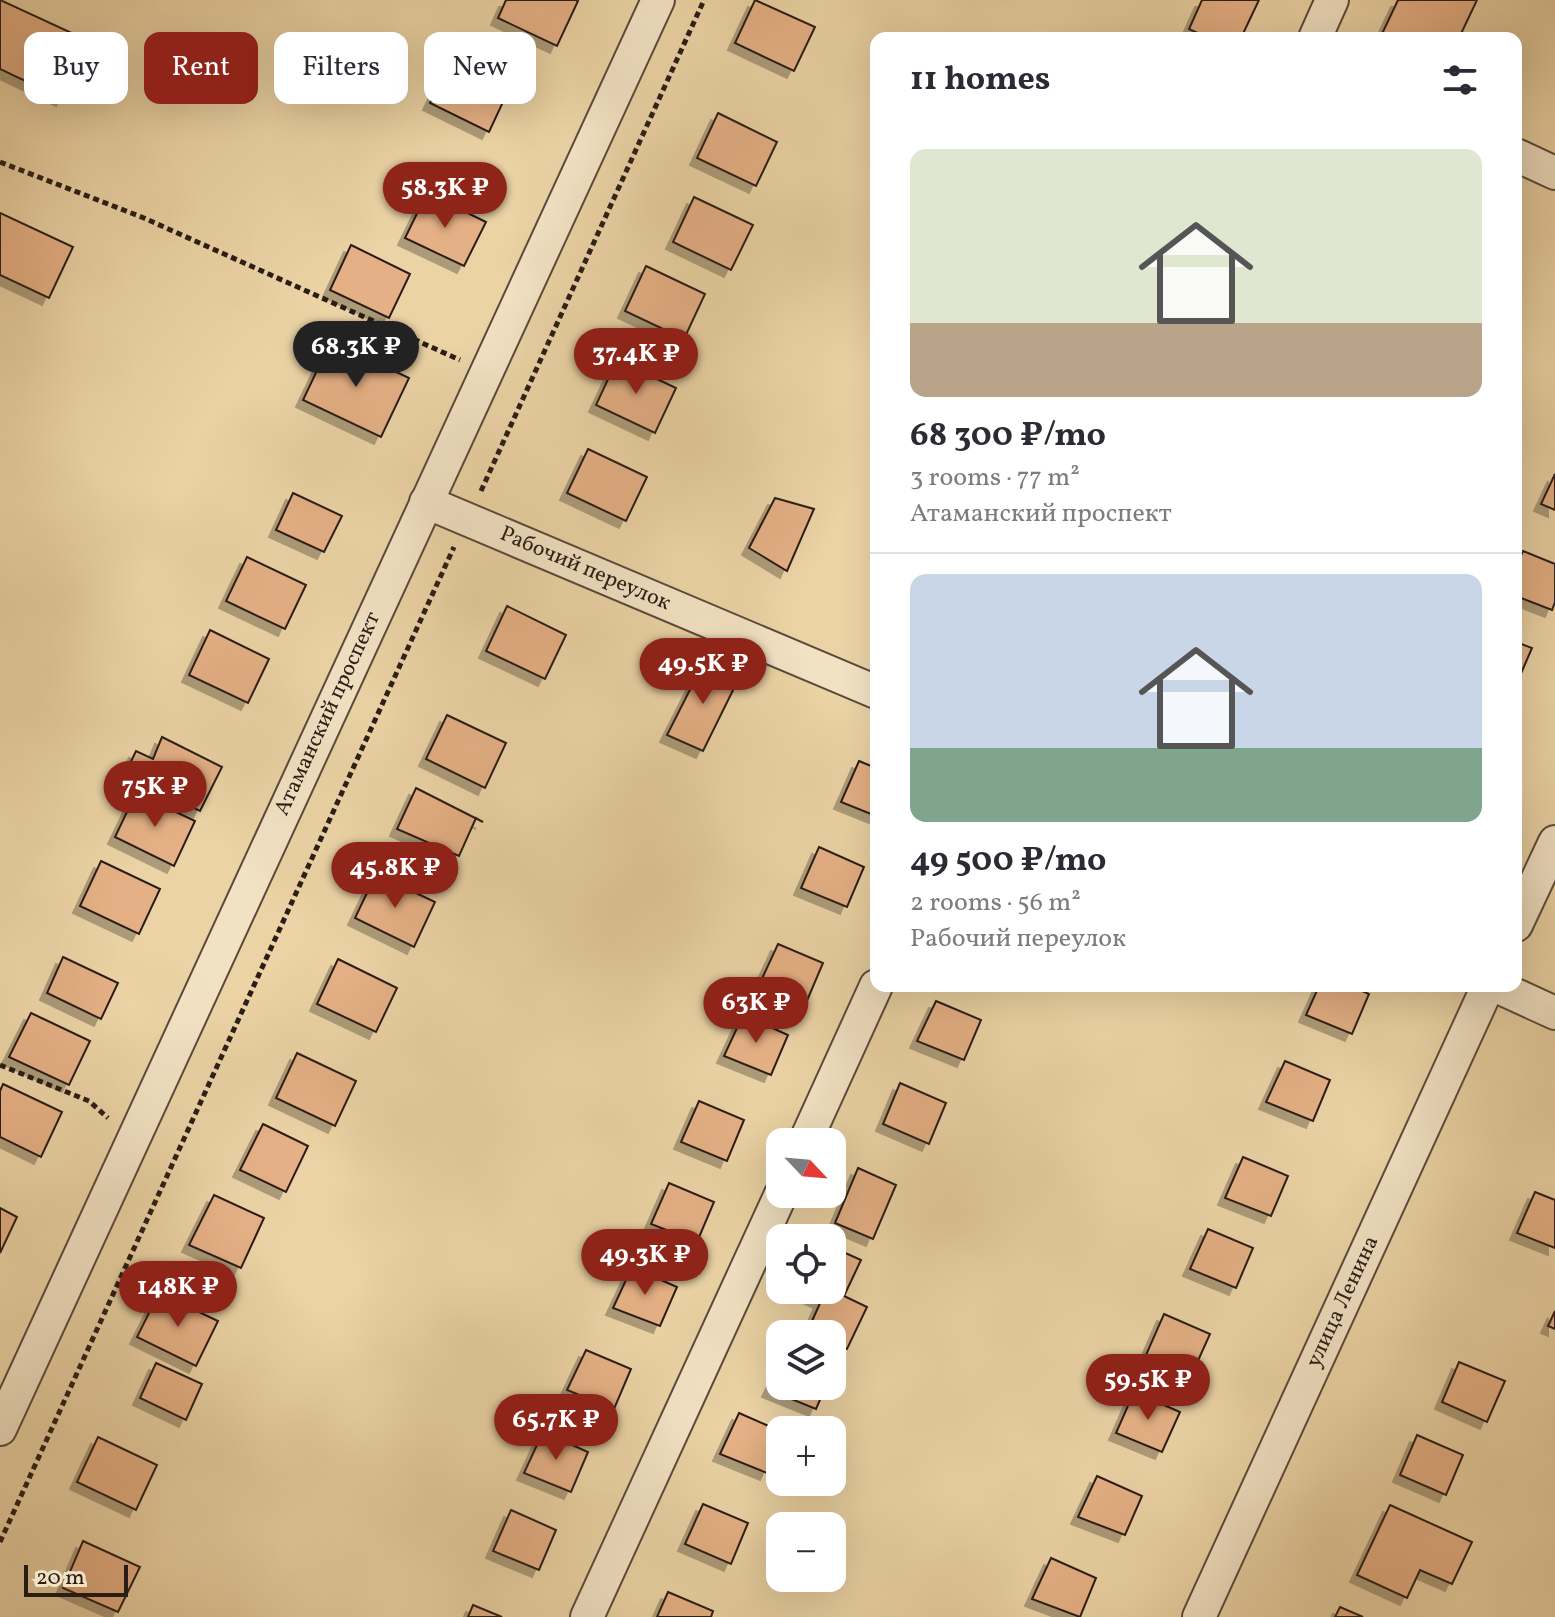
<!DOCTYPE html>
<meta charset="utf-8">
<style>
:root{--surface:#fff;--page:#f7f7f7;--text:#2b2b33;--muted:#7c7c81;--line:#e1e1e2;--accent:#8f2418}
body{margin:0;font-family:Vollkorn,serif;background:var(--page);color:var(--text);height:100vh;display:flex;flex-direction:column;font-size:30px;white-space:nowrap}
*{box-sizing:border-box;margin:0}
p{font-size:26px;color:var(--muted)}
.icon{flex:none;width:44px;height:44px;fill:none;stroke:currentColor;stroke-width:2;stroke-linecap:round;stroke-linejoin:round}
.map{position:relative;flex:1;overflow:hidden}
.side{position:absolute;left:870px;top:32px;width:652px;height:960px;display:flex;flex-direction:column;background:var(--surface);border-radius:16px;box-shadow:0 8px 32px #0002}
.side>*{flex:none}
.banner{position:absolute;left:24px;top:32px;width:726px;height:72px;display:flex;gap:16px}
.needle{width:52px;rotate:116deg}
.buttons{position:absolute;left:766px;top:1128px;display:grid;gap:16px}
.buttons a{display:grid;place-items:center;width:80px;height:80px;border-radius:16px;background:var(--surface);box-shadow:0 8px 32px #0002;font-size:40px}
.scale{position:absolute;left:24px;bottom:20px;width:104px;box-sizing:border-box;padding-left:8px;border:4px solid #2a1d16;border-top:0;font-size:22px;line-height:28px;white-space:nowrap;color:#2a1d16;-webkit-text-stroke:6px #f2e2c4;paint-order:stroke}
.price{position:absolute;translate:-50% -68px;padding:0 18px;border-radius:28px;background:var(--accent);color:#fff;font-size:26px;line-height:52px;filter:drop-shadow(0 2px 4px #0008)}
.price::after{content:'';position:absolute;left:50%;top:48px;width:24px;height:18px;margin-left:-12px;background:inherit;clip-path:polygon(0 0,100% 0,50% 100%)}
.price.active{background:#222;color:#fff}
ul{padding:0;list-style:none}
li{display:grid;align-content:center;gap:16px;height:424px;padding:0 40px}
li+li{border-top:2px solid var(--line)}
li span{display:grid;place-items:center;height:248px;border-radius:16px;color:#555}
li>.icon{margin-inline-start:auto}
span .icon{width:144px;height:144px;fill:#fffc;stroke-width:1}
li b{font-size:34px}
h2{display:flex;justify-content:space-between;align-items:center;height:96px;padding:0 40px;font-size:34px}
.pill{padding:0 28px;border-radius:16px;background:var(--surface);box-shadow:0 8px 32px #0002;font-size:28px;line-height:72px}
.pill.active{background:var(--accent);color:#fff}
.map>svg:first-child{display:block}
.building{fill:#e5b085;stroke:#2a1d16;stroke-width:2;filter:url(#shadow)}
.lines{fill:none;stroke-linecap:round;stroke-linejoin:round}
.minor-casing{stroke:#5a4a3a;stroke-width:36}
.path{stroke:#2a1d16;stroke-width:5;stroke-dasharray:6 4;stroke-linecap:butt}
.minor{stroke:#f2e2c4;stroke-width:32}
.labels{text-anchor:middle;dominant-baseline:central;stroke-width:6;stroke-linejoin:round;paint-order:stroke}
.street-label{font-size:22px;fill:#2a1d16;stroke:#f2e2c4}
</style>
<div class="map">
<svg width="1555" height="1617" viewBox="0 0 1555 1617">
<defs>
<filter id="shadow"><feDropShadow dx="-7" dy="7" stdDeviation="0" flood-color="#0004"/></filter>
</defs>
<rect width="100%" height="100%" fill="#ebd3a5"/>
<filter id="stains"><feTurbulence type="fractalNoise" baseFrequency=".0025" numOctaves="4"/><feColorMatrix values="0 0 0 0 .2 0 0 0 0 .09 0 0 0 0 .02 0 0 0 .5 -.17"/></filter>
<radialGradient id="worn" r=".72"><stop offset=".6" stop-color="#630" stop-opacity="0"/><stop offset="1" stop-color="#630" stop-opacity=".3"/></radialGradient>
<g class="building">
<path d="M0,0L89,41L63,99L0,69Z"/>
<path d="M506,0H576L578,1L557,46L498,18Z"/>
<path d="M755,0L815,27L794,71L735,43Z"/>
<path d="M1202,0H1259L1241,38H1208L1189,29Z"/>
<path d="M1398,0H1477L1459,38H1380Z"/>
<path d="M451,59L510,87L489,132L430,103Z"/>
<path d="M718,113L777,142L756,186L697,158Z"/>
<path d="M427,193L486,222L464,266L405,238Z"/>
<path d="M694,197L753,225L731,270L673,242Z"/>
<path d="M0,213L73,247L49,298L0,275Z"/>
<path d="M351,245L410,274L389,318L330,290Z"/>
<path d="M646,266L705,294L684,339L625,311Z"/>
<path d="M331,341L409,378L381,437L303,400Z"/>
<path d="M617,360L676,388L655,433L596,405Z"/>
<path d="M588,449L647,477L626,521L567,493Z"/>
<path d="M1555,474V510L1541,504Z"/>
<path d="M293,493L342,516L324,552L276,530Z"/>
<path d="M775,498L814,509L787,571L749,548Z"/>
<path d="M1523,551L1555,564V602L1552,610L1516,596V567Z"/>
<path d="M247,557L306,585L285,629L226,601Z"/>
<path d="M507,606L566,635L545,679L486,651Z"/>
<path d="M210,630L269,659L248,703L189,675Z"/>
<path d="M1516,642L1532,648L1516,685Z"/>
<path d="M704,662L740,676L703,751L667,735Z"/>
<path d="M447,715L506,743L485,788L426,759Z"/>
<path d="M162,737L222,767L200,811L125,774L136,751L153,759Z"/>
<path d="M859,761L876,768V816L841,802Z"/>
<path d="M416,788L483,822L476,818L459,856L397,829Z"/>
<path d="M136,793L195,821L174,866L115,837Z"/>
<path d="M819,847L864,867L847,907L801,888Z"/>
<path d="M101,861L160,889L139,934L80,906Z"/>
<path d="M376,874L435,902L414,947L355,918Z"/>
<path d="M778,944L823,963L806,1003L759,985Z"/>
<path d="M63,957L118,983L101,1019L47,993Z"/>
<path d="M338,959L397,988L376,1032L317,1004Z"/>
<path d="M1319,986H1351L1369,994L1352,1034L1306,1015Z"/>
<path d="M936,1001L981,1020L964,1060L917,1041Z"/>
<path d="M31,1013L90,1041L69,1085L9,1057Z"/>
<path d="M743,1015L788,1035L771,1075L724,1056Z"/>
<path d="M297,1053L356,1081L335,1126L276,1098Z"/>
<path d="M1285,1061L1330,1080L1313,1121L1266,1102Z"/>
<path d="M900,1083L946,1103L929,1144L883,1124Z"/>
<path d="M3,1084L62,1112L41,1157L0,1137V1091Z"/>
<path d="M699,1101L744,1120L727,1161L681,1142Z"/>
<path d="M263,1124L308,1146L286,1192L240,1170Z"/>
<path d="M1243,1157L1288,1176L1271,1216L1225,1198Z"/>
<path d="M858,1168L896,1185L873,1239L835,1223Z"/>
<path d="M669,1183L714,1202L697,1242L651,1224Z"/>
<path d="M1535,1192L1555,1200V1248L1517,1233Z"/>
<path d="M214,1195L264,1218L241,1268L189,1245Z"/>
<path d="M0,1208L17,1217L0,1253Z"/>
<path d="M1208,1229L1253,1248L1236,1288L1190,1269Z"/>
<path d="M832,1247L861,1260L844,1296L867,1307L847,1349L832,1342V1334L808,1330L821,1301L799,1291L832,1290Z"/>
<path d="M632,1267L677,1287L660,1326L613,1308Z"/>
<path d="M159,1293L218,1321L196,1366L137,1337Z"/>
<path d="M1555,1311V1329L1548,1326Z"/>
<path d="M1164,1314L1210,1334L1192,1374L1146,1355Z"/>
<path d="M586,1350L631,1369L614,1409L567,1390Z"/>
<path d="M1459,1362L1505,1381L1487,1422L1442,1402Z"/>
<path d="M156,1363L202,1384L186,1420L140,1398Z"/>
<path d="M780,1367V1386H826L816,1409L769,1390Z"/>
<path d="M1134,1392L1180,1412L1162,1452L1116,1433Z"/>
<path d="M739,1413L780,1431V1443L767,1473L720,1454Z"/>
<path d="M543,1432L588,1452L571,1492L524,1473Z"/>
<path d="M1417,1435L1463,1455L1446,1495L1400,1475Z"/>
<path d="M98,1437L157,1465L136,1510L77,1482Z"/>
<path d="M1097,1476L1142,1496L1125,1535L1078,1517Z"/>
<path d="M703,1504L748,1523L731,1564L685,1544Z"/>
<path d="M1390,1505L1472,1542L1452,1584L1420,1570L1407,1598L1357,1575Z"/>
<path d="M511,1510L556,1530L539,1570L493,1551Z"/>
<path d="M83,1541L140,1567L118,1612L63,1588Z"/>
<path d="M1051,1558L1096,1578L1080,1617L1032,1599Z"/>
<path d="M668,1592L713,1611L711,1617H657Z"/>
<path d="M473,1605L502,1617H468Z"/>
<path d="M1340,1607L1363,1617H1335Z"/>
</g>
<g class="lines">
<g class="minor-casing">
<g id="minor">
<path d="M1315,38L1332,0"/>
<path d="M1516,155L1555,173"/>
<path d="M426,502L876,692"/>
<path d="M1516,925L1555,842"/>
<path d="M1496,986L1555,1013"/>
<path d="M805,1142L876,986"/>
<path d="M0,1429L658,0"/>
<path d="M587,1617L781,1194"/>
<path d="M1199,1617L1488,986"/>
</g>
</g>
<g class="path">
<path d="M0,162L144,218L460,360"/>
<path d="M481,491L704,0"/>
<path d="M0,1065L89,1101L108,1118"/>
<path d="M0,1542L454,547"/>
</g>
<use href="#minor" class="minor"/>
</g>
<g class="labels">
<g class="street-label">
<text transform="translate(585 569) rotate(23)">Рабочий переулок</text>
<text transform="translate(328 714) rotate(-65)">Атаманский проспект</text>
<text transform="translate(1343 1302) rotate(-65)">улица Ленина</text>
</g>
</g>
<rect width="100%" height="100%" filter="url(#stains)"/>
<rect width="100%" height="100%" fill="url(#worn)"/>
</svg>
<div class="buttons">
<a><svg class="needle" viewBox="-14 -14 28 28"><path d="M0-13l5 13h-10z" fill="#e53935"/><path d="M0 13l5-13h-10z" fill="#7c7c81"/></svg></a>
<a><svg class="icon" aria-label="locate" viewBox="0 0 24 24"><circle cx="12" cy="12" r="6"/><path d="M12 2v4M12 18v4M2 12h4M18 12h4"/></svg></a>
<a><svg class="icon" aria-label="layers" viewBox="0 0 24 24"><path d="M12 4l9 5-9 5-9-5zM3 14l9 5 9-5"/></svg></a>
<a>+</a>
<a>−</a>
</div>
<div class="scale">20 m</div>
<b class="price" style="left:445px;top:230px">58.3K ₽</b>
<b class="price active" style="left:356px;top:389px">68.3K ₽</b>
<b class="price" style="left:636px;top:396px">37.4K ₽</b>
<b class="price" style="left:703px;top:706px">49.5K ₽</b>
<b class="price" style="left:155px;top:829px">75K ₽</b>
<b class="price" style="left:395px;top:910px">45.8K ₽</b>
<b class="price" style="left:756px;top:1045px">63K ₽</b>
<b class="price" style="left:645px;top:1297px">49.3K ₽</b>
<b class="price" style="left:178px;top:1329px">148K ₽</b>
<b class="price" style="left:1148px;top:1422px">59.5K ₽</b>
<b class="price" style="left:556px;top:1462px">65.7K ₽</b>
<div class="banner">
<a class="pill">Buy</a>
<a class="pill active">Rent</a>
<a class="pill">Filters</a>
<a class="pill">New</a>
</div>
<section class="side">
<h2>11 homes<svg class="icon" aria-label="filters" viewBox="0 0 24 24"><path d="M4 7h16M4 17h16"/><circle cx="9" cy="7" r="2"/><circle cx="15" cy="17" r="2"/></svg></h2>
<ul>
<li><span style="background:linear-gradient(#dfe7d0 70%,#b9a48a 0)"><svg class="icon" aria-label="home" viewBox="0 0 24 24"><path d="M3 11l9-7 9 7M6 9v11h12V9"/></svg></span><div><b>68 300 ₽/mo</b><p>3 rooms · 77 m²</p><p>Атаманский проспект</p></div></li>
<li><span style="background:linear-gradient(#c9d6e8 70%,#7fa58c 0)"><svg class="icon" aria-label="home" viewBox="0 0 24 24"><path d="M3 11l9-7 9 7M6 9v11h12V9"/></svg></span><div><b>49 500 ₽/mo</b><p>2 rooms · 56 m²</p><p>Рабочий переулок</p></div></li>
</ul>
</section>
</div>
